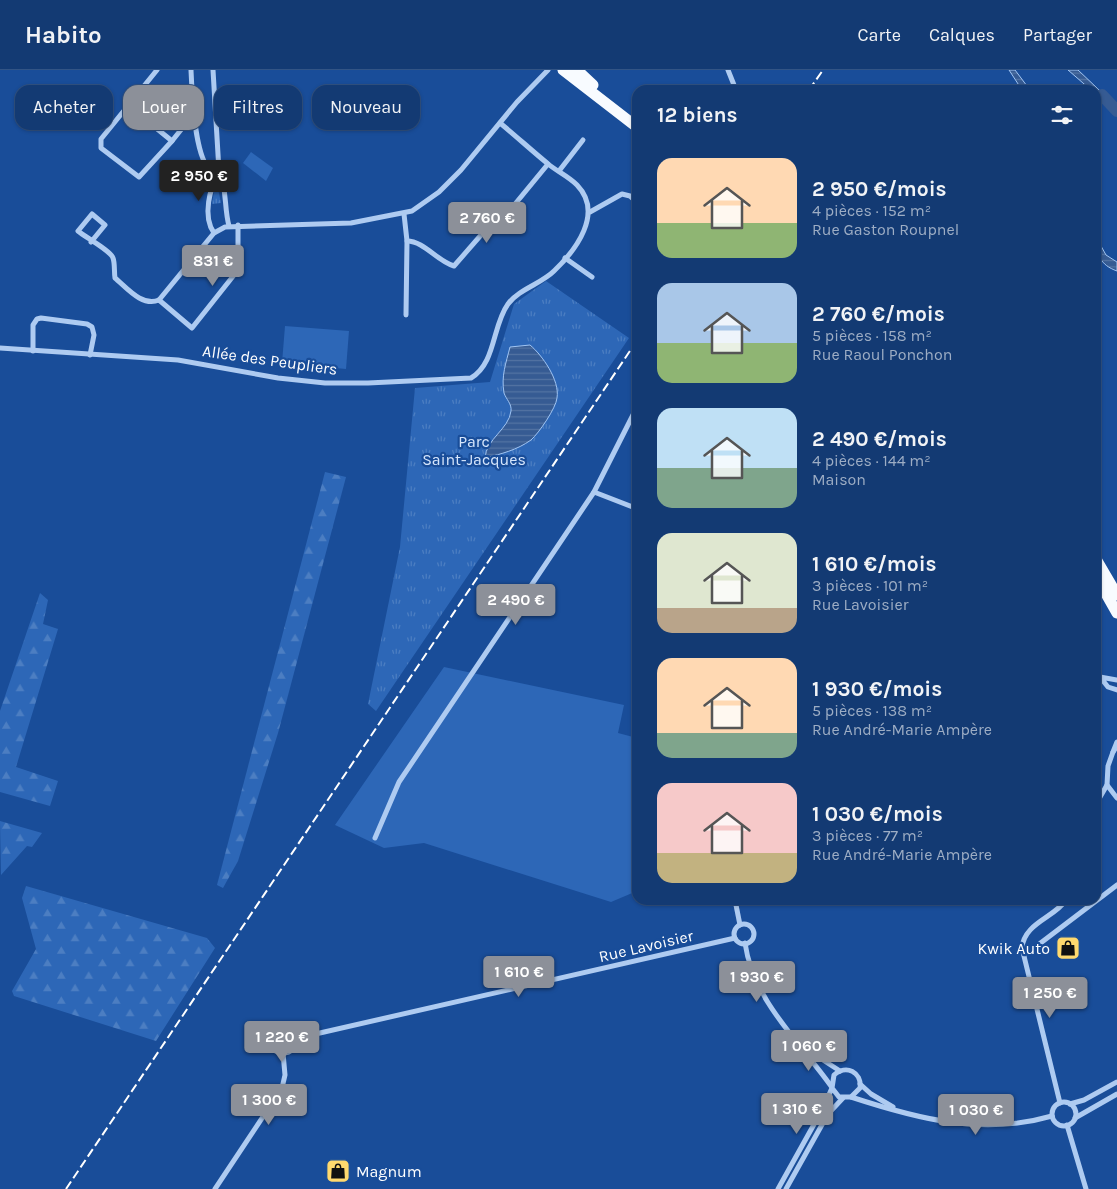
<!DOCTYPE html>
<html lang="fr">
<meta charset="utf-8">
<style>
:root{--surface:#133a73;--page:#1c4178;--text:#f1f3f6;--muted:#9dadc4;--line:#325485;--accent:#8c9099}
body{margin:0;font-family:Karla,sans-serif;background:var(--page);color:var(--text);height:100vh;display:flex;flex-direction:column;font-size:19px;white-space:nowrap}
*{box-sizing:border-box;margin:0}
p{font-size:16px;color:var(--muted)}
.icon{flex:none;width:28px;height:28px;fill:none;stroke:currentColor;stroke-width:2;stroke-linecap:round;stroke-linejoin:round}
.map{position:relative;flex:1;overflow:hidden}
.details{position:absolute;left:632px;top:15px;width:469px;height:820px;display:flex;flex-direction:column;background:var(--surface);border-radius:15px;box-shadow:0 1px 4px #0004,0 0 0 1px var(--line)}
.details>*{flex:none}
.guide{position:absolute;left:15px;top:15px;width:475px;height:45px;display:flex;gap:10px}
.price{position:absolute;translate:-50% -42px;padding:0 11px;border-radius:5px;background:var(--accent);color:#fff;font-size:16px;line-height:32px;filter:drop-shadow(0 1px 2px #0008)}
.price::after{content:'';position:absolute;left:50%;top:30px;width:15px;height:11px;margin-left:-8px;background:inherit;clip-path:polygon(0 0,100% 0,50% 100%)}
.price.selected{background:#222;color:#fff}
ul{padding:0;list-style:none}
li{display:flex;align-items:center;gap:15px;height:125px;padding:0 25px}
li span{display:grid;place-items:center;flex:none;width:140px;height:100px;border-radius:15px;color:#555}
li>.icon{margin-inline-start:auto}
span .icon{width:60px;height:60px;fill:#fffc;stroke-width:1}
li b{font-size:21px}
h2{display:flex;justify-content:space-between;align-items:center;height:60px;padding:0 25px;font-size:21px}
.tag{padding:0 18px;border-radius:15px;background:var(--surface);box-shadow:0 1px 4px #0004,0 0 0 1px var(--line);font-size:18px;line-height:45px}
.tag.selected{background:var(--accent);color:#fff}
header{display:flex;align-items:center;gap:30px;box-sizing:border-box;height:70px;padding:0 25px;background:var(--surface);border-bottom:1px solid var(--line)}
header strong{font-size:24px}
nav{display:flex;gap:28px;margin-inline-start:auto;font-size:18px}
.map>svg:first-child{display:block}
.grass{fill:url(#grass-tufts)}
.forest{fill:url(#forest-firs)}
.garden{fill:#2d67b7}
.water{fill:url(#water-rules);stroke:#a1c5f3}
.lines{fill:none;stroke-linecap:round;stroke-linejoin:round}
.river{stroke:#365b93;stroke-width:12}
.minor{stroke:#aecbf1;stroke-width:5}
.primary{stroke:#f8fbff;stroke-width:11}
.rail{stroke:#fff;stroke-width:2;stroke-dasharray:9 4;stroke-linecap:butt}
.labels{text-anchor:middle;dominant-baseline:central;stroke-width:4.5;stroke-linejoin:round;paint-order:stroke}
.street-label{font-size:16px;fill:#fff;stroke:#194d99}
.park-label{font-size:16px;fill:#d6e6fc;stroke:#194d99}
.poi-label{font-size:16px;fill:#fff;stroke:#194d99;text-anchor:end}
</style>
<header>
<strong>Habito</strong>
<nav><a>Carte</a><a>Calques</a><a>Partager</a></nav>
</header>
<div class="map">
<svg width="1117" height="1119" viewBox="0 0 1117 1119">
<defs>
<pattern id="grass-tufts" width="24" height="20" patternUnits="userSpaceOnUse" patternTransform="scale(1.25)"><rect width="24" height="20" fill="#2d67b7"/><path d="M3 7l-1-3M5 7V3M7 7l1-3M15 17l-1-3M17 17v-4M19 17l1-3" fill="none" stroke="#4c7ec2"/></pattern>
<pattern id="forest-firs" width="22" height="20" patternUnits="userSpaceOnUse" patternTransform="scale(1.25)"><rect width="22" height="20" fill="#2d67b7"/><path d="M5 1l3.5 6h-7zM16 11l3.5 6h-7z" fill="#4c7ec2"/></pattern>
<pattern id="water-rules" width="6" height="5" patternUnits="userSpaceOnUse" patternTransform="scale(1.25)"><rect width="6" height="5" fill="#365b93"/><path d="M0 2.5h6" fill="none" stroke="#5474a3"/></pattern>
</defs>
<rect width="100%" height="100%" fill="#194d99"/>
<g class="grass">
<path d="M217,114L221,133L212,134L215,116Z"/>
<path d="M546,211L629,268L376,641L368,634L400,477L415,318L490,312L514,234Z"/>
</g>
<g class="forest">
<path d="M325,402L346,407L278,663L238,791L223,818L217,815Z"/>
<path d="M40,523L48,530L43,554L58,559L16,697L58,711L50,736L0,722V641Z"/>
<path d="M0,751L42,763L32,777L27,776L1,805Z"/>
<path d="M26,816L207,868L215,878L156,971L14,926L12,921L36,879L22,828Z"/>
</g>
<g class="garden">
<path d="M251,82L273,98L266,111L243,93Z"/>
<path d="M285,256L349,261L346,299L282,293Z"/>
<path d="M444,597L624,635L618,663L637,668V821L611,832L424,773L384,778L335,755Z"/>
</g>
<g class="water">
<path d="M1009,0H1015L1030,20H1022Z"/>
<path d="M1068,0H1078L1116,36L1113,39L1096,25V20H1091Z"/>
<path d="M1096,167L1106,185L1117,192V201C1100,195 1096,184 1096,167Z"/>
<path d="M530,275C542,285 560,310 557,328C556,338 539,363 531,370C517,380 501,384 485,388C486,369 509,359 511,341C512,334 506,329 504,323C501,306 506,293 510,277Z"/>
</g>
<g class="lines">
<path class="river" d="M1102,25L1117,41"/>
<g class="minor">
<path d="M157,0L101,69V78L139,107L172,71"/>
<path d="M191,0C192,22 194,83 209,99L219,101"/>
<path d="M213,0L219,101C227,117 224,138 229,156"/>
<path d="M728,0L736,20"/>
<path d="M129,36L172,71L188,51L194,49"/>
<path d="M559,101L583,70"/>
<path d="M590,142L622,124L630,126L638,133"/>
<path d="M404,144L407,171L406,245"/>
<path d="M214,163C202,146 210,118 219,101"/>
<path d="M407,171C424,171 437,191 454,196L488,157L506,145L548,94"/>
<path d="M91,172L105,155L92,144L78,161C85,167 111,181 113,188C115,193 114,202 115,208C127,218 142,237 159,230"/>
<path d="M565,188L592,207"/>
<path d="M159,230L214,163L225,157L351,153L412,141L439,122L461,100L517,32L548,0"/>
<path d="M159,230L192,258L238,200V155"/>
<path d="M0,278L178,290L278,308L325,313H368L471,308C496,293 492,256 508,234C519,219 541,214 554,201C576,180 604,143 577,115C568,106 556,101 547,93C531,80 516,66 500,53"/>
<path d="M33,281V255L37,249L41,248L87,254L92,257L94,265L90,285"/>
<path d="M594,422L638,439"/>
<path d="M1117,610L1100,607L1108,617L1117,620"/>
<path d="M1117,672L1113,682L1117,676"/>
<path d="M1107,715L1117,728"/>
<path d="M1096,734L1107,715L1108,696L1113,682"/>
<path d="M375,768L399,712L594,422L638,335"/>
<path d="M735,830L740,855"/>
<circle cx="744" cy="864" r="10"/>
<path d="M745,873C753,930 799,971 831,1016"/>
<path d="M1022,878H1034L1117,815"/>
<circle cx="283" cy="969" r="14"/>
<path d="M298,968L735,868"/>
<path d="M806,979L840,1001"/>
<path d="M860,1014L871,1024L893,1037"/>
<path d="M851,1027C918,1049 983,1066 1052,1046"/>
<circle cx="1064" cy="1044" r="12"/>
<path d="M1060,1033L1022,878C1024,853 1054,848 1066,830"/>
<path d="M1070,1034L1084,1030L1117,1012"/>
<path d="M1075,1048L1117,1024"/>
<path d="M1067,1055L1086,1119"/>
<path d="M215,1119L282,1018L285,1005L283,983"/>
<path d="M778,1119L822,1040L832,1018L834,1005C846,994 862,1002 860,1018L851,1027H839L832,1018"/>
<path d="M786,1119L828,1044L843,1028"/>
</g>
<g class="primary">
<path d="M563,0L638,58"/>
<path d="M577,0L593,15"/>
<path d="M1096,489L1117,525"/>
<path d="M1096,506L1117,543"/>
</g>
<g class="rail">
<path d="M809,20L823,0"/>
<path d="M66,1119L638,269"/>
</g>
</g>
<defs>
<g id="shop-square" transform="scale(1.25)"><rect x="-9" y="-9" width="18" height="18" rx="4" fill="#ffd96e" stroke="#194d99"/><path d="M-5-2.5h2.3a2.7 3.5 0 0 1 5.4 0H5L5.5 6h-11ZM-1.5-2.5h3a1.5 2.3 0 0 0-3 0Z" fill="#111"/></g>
</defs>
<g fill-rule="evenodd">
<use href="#shop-square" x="1068" y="878"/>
<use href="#shop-square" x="338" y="1101"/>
</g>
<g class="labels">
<g class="street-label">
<text transform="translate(270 290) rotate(8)">Allée des Peupliers</text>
<text transform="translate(646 876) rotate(-13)">Rue Lavoisier</text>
</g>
<g class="park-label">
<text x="474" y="371">Parc<tspan x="474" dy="18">Saint-Jacques</tspan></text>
</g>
<g class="poi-label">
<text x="1050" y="878">Kwik Auto</text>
<text x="356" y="1101" text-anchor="start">Magnum</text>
</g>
</g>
</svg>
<b class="price selected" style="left:199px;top:132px">2 950 €</b>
<b class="price" style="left:487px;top:174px">2 760 €</b>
<b class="price" style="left:213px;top:217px">831 €</b>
<b class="price" style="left:516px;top:556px">2 490 €</b>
<b class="price" style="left:519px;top:928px">1 610 €</b>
<b class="price" style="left:757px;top:933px">1 930 €</b>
<b class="price" style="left:1050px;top:949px">1 250 €</b>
<b class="price" style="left:282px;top:993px">1 220 €</b>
<b class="price" style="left:809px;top:1002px">1 060 €</b>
<b class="price" style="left:269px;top:1056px">1 300 €</b>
<b class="price" style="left:797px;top:1065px">1 310 €</b>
<b class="price" style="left:976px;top:1066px">1 030 €</b>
<div class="guide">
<a class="tag">Acheter</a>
<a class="tag selected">Louer</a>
<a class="tag">Filtres</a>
<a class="tag">Nouveau</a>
</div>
<section class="details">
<h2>12 biens<svg class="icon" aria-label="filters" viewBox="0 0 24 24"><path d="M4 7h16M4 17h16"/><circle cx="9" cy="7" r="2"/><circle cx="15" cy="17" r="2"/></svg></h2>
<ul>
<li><span style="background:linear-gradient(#ffd9b3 65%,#8fb573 0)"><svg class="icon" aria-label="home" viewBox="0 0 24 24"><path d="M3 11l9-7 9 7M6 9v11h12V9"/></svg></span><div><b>2 950 €/mois</b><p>4 pièces · 152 m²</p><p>Rue Gaston Roupnel</p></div></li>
<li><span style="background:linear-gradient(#a9c7e8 60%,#8fb573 0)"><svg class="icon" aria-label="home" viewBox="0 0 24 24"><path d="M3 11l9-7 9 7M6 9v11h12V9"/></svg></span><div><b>2 760 €/mois</b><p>5 pièces · 158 m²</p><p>Rue Raoul Ponchon</p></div></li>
<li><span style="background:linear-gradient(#bfe0f5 60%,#7fa58c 0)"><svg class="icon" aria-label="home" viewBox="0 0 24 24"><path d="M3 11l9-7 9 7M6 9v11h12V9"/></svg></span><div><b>2 490 €/mois</b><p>4 pièces · 144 m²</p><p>Maison</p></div></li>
<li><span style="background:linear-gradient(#dfe7d0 75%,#b9a48a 0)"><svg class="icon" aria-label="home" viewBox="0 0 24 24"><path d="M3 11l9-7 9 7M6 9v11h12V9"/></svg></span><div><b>1 610 €/mois</b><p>3 pièces · 101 m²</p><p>Rue Lavoisier</p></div></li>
<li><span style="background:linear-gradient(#ffd9b3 75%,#7fa58c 0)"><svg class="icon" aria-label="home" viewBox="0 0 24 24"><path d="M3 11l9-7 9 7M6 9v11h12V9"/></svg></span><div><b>1 930 €/mois</b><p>5 pièces · 138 m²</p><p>Rue André-Marie Ampère</p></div></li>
<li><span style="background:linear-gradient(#f6c9c9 70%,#c2b280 0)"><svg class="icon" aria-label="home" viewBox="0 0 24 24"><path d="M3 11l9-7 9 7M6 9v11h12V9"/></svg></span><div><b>1 030 €/mois</b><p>3 pièces · 77 m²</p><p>Rue André-Marie Ampère</p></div></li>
</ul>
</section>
</div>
